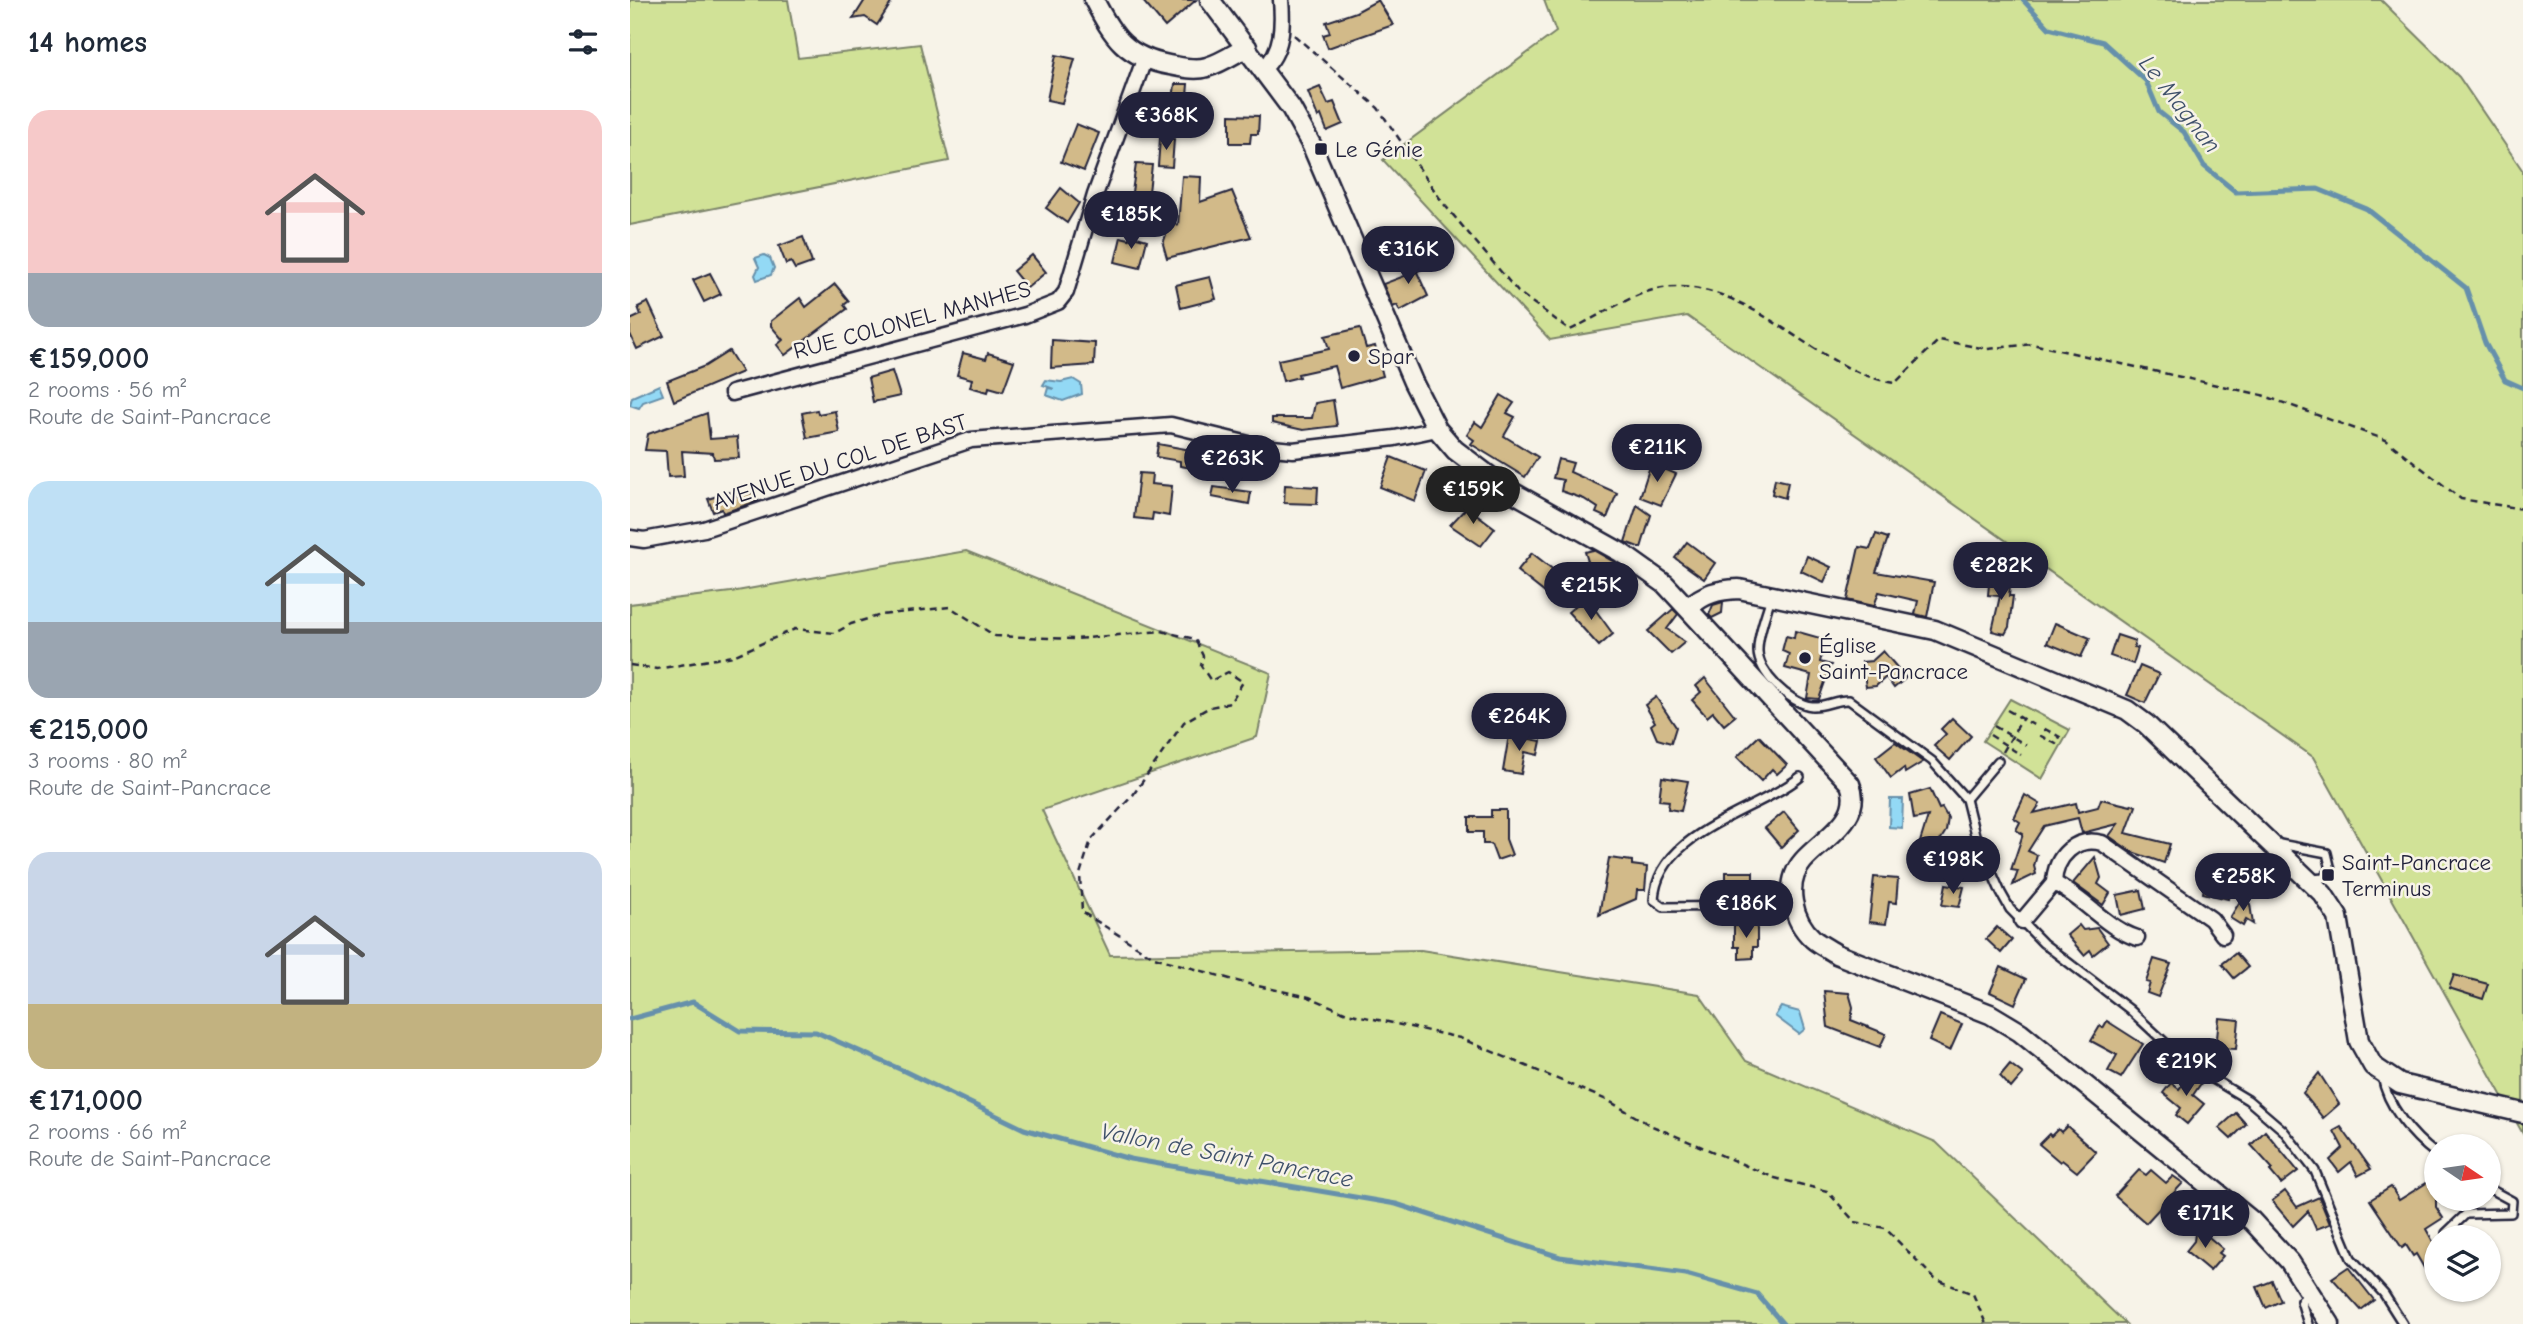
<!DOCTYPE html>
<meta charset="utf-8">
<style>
:root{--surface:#fff;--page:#f2f2f3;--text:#1f2937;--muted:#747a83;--accent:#22223b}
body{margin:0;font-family:"Comic Neue",sans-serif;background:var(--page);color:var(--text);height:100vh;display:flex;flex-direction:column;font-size:26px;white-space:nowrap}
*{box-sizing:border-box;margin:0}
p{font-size:23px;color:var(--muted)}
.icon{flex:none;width:38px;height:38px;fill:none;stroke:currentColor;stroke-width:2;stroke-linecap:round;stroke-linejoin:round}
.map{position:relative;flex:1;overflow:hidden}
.side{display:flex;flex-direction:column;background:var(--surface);width:630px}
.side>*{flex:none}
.needle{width:46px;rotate:103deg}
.fabs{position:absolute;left:1794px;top:1134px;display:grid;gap:14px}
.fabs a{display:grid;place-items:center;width:77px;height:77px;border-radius:50%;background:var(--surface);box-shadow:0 2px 5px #0004;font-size:35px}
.price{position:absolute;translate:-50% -60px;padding:0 16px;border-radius:24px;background:var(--accent);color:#fff;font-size:23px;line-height:46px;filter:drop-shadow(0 2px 4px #0008)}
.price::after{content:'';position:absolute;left:50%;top:42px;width:21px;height:16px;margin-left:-10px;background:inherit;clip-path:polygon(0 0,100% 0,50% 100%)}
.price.on{background:#222;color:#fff}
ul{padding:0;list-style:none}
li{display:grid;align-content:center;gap:14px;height:371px;padding:0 28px}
li span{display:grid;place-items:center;height:217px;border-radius:21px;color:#555}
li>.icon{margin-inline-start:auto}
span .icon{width:126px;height:126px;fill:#fffc;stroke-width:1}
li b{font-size:30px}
h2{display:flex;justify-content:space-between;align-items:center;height:84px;padding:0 28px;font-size:30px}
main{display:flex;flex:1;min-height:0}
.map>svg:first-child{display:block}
.green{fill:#d1e297;stroke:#7a8269;stroke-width:2}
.water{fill:#93d9f5;stroke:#6690ab;stroke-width:2}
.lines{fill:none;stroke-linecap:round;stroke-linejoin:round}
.stream{stroke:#6690ab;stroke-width:5}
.building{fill:#d2ba89;stroke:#22223b;stroke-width:2}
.service-casing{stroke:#22223b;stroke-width:12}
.minor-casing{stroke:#22223b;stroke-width:19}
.tertiary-casing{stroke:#22223b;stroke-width:23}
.path{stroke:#22223b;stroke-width:2.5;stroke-dasharray:7 5;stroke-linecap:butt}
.service{stroke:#f7f3e8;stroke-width:7}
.minor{stroke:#f7f3e8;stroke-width:14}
.tertiary{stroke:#f7f3e8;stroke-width:18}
.poi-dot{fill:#22223b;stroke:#f7f3e8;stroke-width:2.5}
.labels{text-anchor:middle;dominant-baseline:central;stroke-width:5;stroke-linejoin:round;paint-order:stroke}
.poi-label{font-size:23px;fill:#22223b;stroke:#f7f3e8;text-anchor:start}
.street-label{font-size:23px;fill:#22223b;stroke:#f7f3e8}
.water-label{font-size:24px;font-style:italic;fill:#3e506a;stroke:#f7f3e8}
</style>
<main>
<section class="side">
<h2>14 homes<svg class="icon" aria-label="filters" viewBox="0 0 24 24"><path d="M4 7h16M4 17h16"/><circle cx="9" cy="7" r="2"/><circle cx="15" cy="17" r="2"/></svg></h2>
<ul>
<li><span style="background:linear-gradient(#f6c9c9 75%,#9aa5b1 0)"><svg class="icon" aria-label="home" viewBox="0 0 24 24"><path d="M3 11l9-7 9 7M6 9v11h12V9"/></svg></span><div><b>€159,000</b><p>2 rooms · 56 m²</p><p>Route de Saint-Pancrace</p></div></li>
<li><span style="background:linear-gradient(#bfe0f5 65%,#9aa5b1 0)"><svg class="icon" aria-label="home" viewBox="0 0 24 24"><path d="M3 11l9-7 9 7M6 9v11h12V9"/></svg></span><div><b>€215,000</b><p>3 rooms · 80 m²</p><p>Route de Saint-Pancrace</p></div></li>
<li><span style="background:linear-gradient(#c9d6e8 70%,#c2b280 0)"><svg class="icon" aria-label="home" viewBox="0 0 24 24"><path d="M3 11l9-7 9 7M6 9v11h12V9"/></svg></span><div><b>€171,000</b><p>2 rooms · 66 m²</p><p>Route de Saint-Pancrace</p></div></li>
</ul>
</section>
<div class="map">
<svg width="1893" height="1324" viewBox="0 0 1893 1324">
<rect width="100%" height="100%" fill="#f7f3e8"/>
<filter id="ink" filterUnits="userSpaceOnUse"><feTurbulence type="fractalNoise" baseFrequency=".0143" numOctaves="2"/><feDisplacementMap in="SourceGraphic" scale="14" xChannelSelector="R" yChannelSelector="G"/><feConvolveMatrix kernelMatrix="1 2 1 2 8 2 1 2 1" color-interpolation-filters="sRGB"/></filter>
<g filter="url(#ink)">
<g class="green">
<path d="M0,0H158L168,58L290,44L319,161L0,225Z"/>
<path d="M914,0H1751L1829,77L1893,171V1134L1683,757L1057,316L920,340L753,160L926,32Z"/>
<path d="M336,551L641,673L627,737L412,810L480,955L791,950L1069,994L1116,1061L1306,1142L1496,1324H0V604L101,592Z"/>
<path d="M1380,699L1440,730L1412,779L1353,741Z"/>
</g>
<g class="water">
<path d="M134,255L140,258L144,268L141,275L127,280L125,275L129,267L125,258Z"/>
<path d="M443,379L451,384L452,394L433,401L416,395L418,388L424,389L413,385L416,380L431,382Z"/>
<path d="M29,385L33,395L13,402L9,408L0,405L2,397Z"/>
<path d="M1260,799H1273L1272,828L1259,827Z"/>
<path d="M1151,1007L1170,1012L1175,1029L1169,1034L1145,1016Z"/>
</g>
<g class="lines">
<g class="stream">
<path d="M1393,0L1419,28L1473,42L1516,81L1529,112L1554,132L1574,166L1606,192L1688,189L1737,209L1836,288L1855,343L1875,380L1893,388"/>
<path d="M0,1019L63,1002L110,1031L186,1032L272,1070L394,1129L500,1159L766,1204L930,1257L1056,1274L1127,1294L1153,1324"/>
</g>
</g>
<g class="building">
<path d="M235,0H263L247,25L235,17L223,19Z"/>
<path d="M512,0H566L535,27Z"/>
<path d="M748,0L763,25L698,48L693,35L700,33L696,22L726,12Z"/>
<path d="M426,55L445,59L432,103L417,100Z"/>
<path d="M545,84H558L557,96L566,97L562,132L533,131L534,116H541Z"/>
<path d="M690,87L698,104L704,102L713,124L697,131L691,115L688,117L678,92Z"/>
<path d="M600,115L629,116L628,134H621L620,143H600Z"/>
<path d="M446,124L469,133L454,171L431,162Z"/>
<path d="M530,138L544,139L542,167L528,166Z"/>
<path d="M506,164L522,165L518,201L501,199Z"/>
<path d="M552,176L571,177L570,202L602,191L621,237L537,258L533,244L540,222L548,225Z"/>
<path d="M431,188L449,203L437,223L416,208Z"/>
<path d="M500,235L517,240L510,268L485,262L491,237L499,239Z"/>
<path d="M173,237L182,263L165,269L161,262L156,264L149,246Z"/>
<path d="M793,254L799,266L781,274L787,272L798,296L770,311L767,305L763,307L753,284L780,274L775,263Z"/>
<path d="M402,255L416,272L397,288L383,271Z"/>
<path d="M80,273L91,294L74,302L63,280Z"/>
<path d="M580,277L586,299L551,308L546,285Z"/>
<path d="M205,284L219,301L214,305L217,309L155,355L147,345L153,340L141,326V321L170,298L176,307Z"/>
<path d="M18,302L34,336L7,349L0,334V320L11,315L8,307Z"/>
<path d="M730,328L736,348L745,346L753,376L710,388L704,366L668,374L669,377L653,381L648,360L699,349L695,336Z"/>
<path d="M422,340L465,343L464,365L421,368Z"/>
<path d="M99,351L112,372L44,401L37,381L75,366Z"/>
<path d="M333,353L356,359L358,353L384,361L373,391L359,387L358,392L340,387L342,379L327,375Z"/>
<path d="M262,371L270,396L243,402L238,378Z"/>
<path d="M871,395L884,403L877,413L885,417L874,436L908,457L895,477L841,444L844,440L837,435L845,422L852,427Z"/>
<path d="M703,400L707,426L673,430L642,423V418H682L685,403Z"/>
<path d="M187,410L188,414L205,411L209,432L177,438L172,413Z"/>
<path d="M77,413L80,439L107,437L109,458L84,459L83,453L52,451L54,476L38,477L36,451L15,450L18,434Z"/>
<path d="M528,444L572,452L568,469L550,466V461L526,457Z"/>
<path d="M761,457L796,471L785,501L750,487Z"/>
<path d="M928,459L943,463L940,472L987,493L977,518L966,513L968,508L954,499L931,491L933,480L923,478Z"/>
<path d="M1021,463L1046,474L1031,505L1010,497Z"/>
<path d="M509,473L522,474L521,484L542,486L539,516L523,513L522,520L504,518Z"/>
<path d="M1145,479L1158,482L1155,498L1142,494Z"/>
<path d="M655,485L688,487L687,504L654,503Z"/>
<path d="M584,487L621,492L619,504L582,497Z"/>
<path d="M100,492L102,497L125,492L128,501L93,513L92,509L83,512L78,499Z"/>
<path d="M1007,505L1021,515L1011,548L995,542Z"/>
<path d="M837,507L865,528L851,546L820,525Z"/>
<path d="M1246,534L1258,538L1246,572L1304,582L1297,617L1285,614L1288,601L1249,592L1244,606L1217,600L1229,547L1240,549Z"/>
<path d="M1057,542L1085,563L1074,579L1045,558Z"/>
<path d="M963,550L984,562L993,571L963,577L955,552Z"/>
<path d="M902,553L930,575L915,593L887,571Z"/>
<path d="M1177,556L1201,567L1194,582L1171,571Z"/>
<path d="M1360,574L1381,577L1379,596H1383L1379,627L1375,634L1362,631L1370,596L1358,595Z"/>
<path d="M956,597L983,634L969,646L938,612Z"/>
<path d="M1093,602L1092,613L1082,618L1079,615L1083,605Z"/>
<path d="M1043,609L1048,614L1037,629L1055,642L1041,654L1018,631Z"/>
<path d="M1425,623L1460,638L1451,657L1417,643Z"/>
<path d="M1165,631L1190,638L1193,650L1190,662L1201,665L1189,699L1177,698L1181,675L1155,668L1159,654L1152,651L1156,636L1164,638Z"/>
<path d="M1487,635L1505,641L1504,647L1508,648L1503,664L1480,656Z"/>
<path d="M1253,651L1276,678L1264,688L1256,677L1246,686L1236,687L1232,662L1242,661Z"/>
<path d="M1510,666L1529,674L1515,703L1497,695Z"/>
<path d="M1075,678L1105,716L1094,725L1083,712L1077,717L1062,700L1071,692L1066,686Z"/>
<path d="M1026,697L1046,727L1041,743L1027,739L1021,725L1025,722L1015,705Z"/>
<path d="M1322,718L1341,736L1320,760L1304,746L1316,734L1311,729Z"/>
<path d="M879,735L911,741L908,755L895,752L891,774L873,771Z"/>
<path d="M1129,736L1157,765L1147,774L1142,769L1131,781L1107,757Z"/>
<path d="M1265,742L1293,762L1275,773L1274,768L1261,778L1246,757Z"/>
<path d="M1032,777L1058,781L1051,811L1038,809L1039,801L1029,800Z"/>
<path d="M1300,789L1309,809L1312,808L1318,818L1316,831L1306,847L1290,842L1298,816L1284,819L1280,795Z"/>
<path d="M1395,795L1410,804L1404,813L1446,803L1448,812L1468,807L1471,799L1501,806L1502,804L1506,806L1496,833L1540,844L1534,863L1502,852L1479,836L1488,824L1452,833L1448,818L1414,826L1398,851L1407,855L1404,866L1406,874L1383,885L1388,871L1381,870L1393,834L1386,830L1390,822L1384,818Z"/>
<path d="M861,810H876V839L882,855L867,860L861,844H853V832H839V817H861Z"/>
<path d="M1154,812L1169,830L1151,847L1135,828Z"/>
<path d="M1465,857L1471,878L1468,884L1480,893L1473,905L1443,883Z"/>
<path d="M979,858L1002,861V865L1017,867L1015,890H1007L1006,899L969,915Z"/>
<path d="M1096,872H1123V887L1096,886Z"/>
<path d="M1244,877L1268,879L1266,903L1259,902L1256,924L1239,922Z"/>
<path d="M1575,881L1602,885L1598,899L1573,893Z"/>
<path d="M1316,884L1334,887L1329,907L1312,905Z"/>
<path d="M1511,890L1515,909L1491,915L1487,895Z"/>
<path d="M1612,898L1620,904L1623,924L1616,920L1613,926L1600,918Z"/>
<path d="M1127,925V947H1123V958L1109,959V947H1104V926Z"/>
<path d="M1449,925L1453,930L1467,928L1478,943L1463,955L1460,950L1454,955L1437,935Z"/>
<path d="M1367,927L1382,940L1371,953L1356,939Z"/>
<path d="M1606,953L1618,967L1604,978L1592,964Z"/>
<path d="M1524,959L1541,964L1528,997L1517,993L1520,983L1516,982Z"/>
<path d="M1371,967L1396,979L1385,1004L1360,992Z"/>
<path d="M1824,975L1858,984L1853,999L1819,988Z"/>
<path d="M1194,991L1219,993L1223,1007L1221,1020L1256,1034L1250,1047L1198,1027Z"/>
<path d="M1310,1015L1332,1024L1320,1051L1299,1041Z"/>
<path d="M1589,1018L1609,1020L1606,1049L1586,1048Z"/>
<path d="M1477,1021L1513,1044L1491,1078L1478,1071L1487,1055L1461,1041L1470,1026L1473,1028Z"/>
<path d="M1380,1064L1393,1074L1381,1088L1370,1076Z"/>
<path d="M1561,1073L1572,1082L1563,1095L1574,1104L1557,1124L1546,1115L1551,1108L1533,1093L1541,1083L1549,1089Z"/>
<path d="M1689,1073L1709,1104L1693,1118L1673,1093Z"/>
<path d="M1606,1113L1616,1124L1601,1139L1589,1128Z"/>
<path d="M1437,1126L1466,1152L1447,1172L1432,1160L1430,1162L1409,1144L1419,1134L1421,1136L1428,1129L1431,1132Z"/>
<path d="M1711,1127L1741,1169L1728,1176L1721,1162L1709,1172L1700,1160L1713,1148L1704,1131Z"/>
<path d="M1635,1131L1668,1171L1651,1184L1640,1171L1643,1169L1621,1145Z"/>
<path d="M1509,1170L1516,1175L1521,1170L1536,1183L1543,1176L1553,1183L1516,1223L1485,1196Z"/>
<path d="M1806,1177V1207L1813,1218L1796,1229L1806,1247V1267L1797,1273L1786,1254L1783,1256L1776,1245L1772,1248L1740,1200L1761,1187L1769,1200Z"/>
<path d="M1655,1191L1667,1207L1689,1197L1700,1224L1686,1229L1678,1211L1663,1226L1642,1201Z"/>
<path d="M1566,1226L1593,1249L1589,1253L1593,1256L1580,1271L1556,1251L1564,1241Z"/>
<path d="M1718,1267L1744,1300L1731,1310L1702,1278Z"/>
<path d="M1642,1281L1651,1301L1636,1308L1627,1287Z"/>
</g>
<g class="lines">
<g class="service-casing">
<g id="service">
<path d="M1141,596C1137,613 1128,632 1128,650C1127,672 1160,704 1182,706C1194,707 1207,699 1219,700L1302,761L1336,799L1345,835L1371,893L1380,909L1413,943L1499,1009L1558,1064L1618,1100L1653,1130L1685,1171L1721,1258L1754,1294L1773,1324"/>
<path d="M1336,799L1368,761"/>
<path d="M1645,843L1697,853L1701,870L1693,878L1683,879"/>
<path d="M1162,901L1135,906L1034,907L1024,900C1027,832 1127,812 1170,777"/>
<path d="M1752,1076C1757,1106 1782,1136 1806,1154"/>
<path d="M1819,1237L1816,1233L1836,1214L1881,1213L1882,1201L1858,1188"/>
<path d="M1678,1324L1671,1301L1679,1294"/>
</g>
</g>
<g class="minor-casing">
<g id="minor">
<path d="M633,69C653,52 653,24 651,0"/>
<path d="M102,393L395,315L428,302L436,292L465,195L514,60"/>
<path d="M0,538L14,540L74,529L341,440L541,425L631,447L663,450L765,438L807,429"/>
<path d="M1424,883C1425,856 1446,836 1472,843L1581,919L1593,935"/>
<path d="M1392,921L1424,883C1454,898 1476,928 1507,938"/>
</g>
</g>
<g class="tertiary-casing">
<g id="tertiary">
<path d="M464,0C483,37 496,57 539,65C551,67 565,71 577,67C591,63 604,54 617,47"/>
<path d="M580,0L661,108L682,146L783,382L807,429L825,450L875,488L990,552L1035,584L1220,784C1234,819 1192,839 1173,861C1153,884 1163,921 1183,939C1190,945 1199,949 1206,954L1360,1014L1390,1032L1622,1221L1660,1262L1700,1324"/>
<path d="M1059,607C1075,593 1088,590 1109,589L1305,630L1497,710L1516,724L1693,894L1708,917L1729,1041L1743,1066L1770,1084L1893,1113"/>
</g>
</g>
<g class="path">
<path d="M664,35L748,108L813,203L888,292L940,330C963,319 1005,293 1027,289C1118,272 1181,371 1265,383L1309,340L1357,349L1402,344L1632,395L1756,440L1831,499L1893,509"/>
<path d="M0,665L27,669L103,656L165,629L205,633L221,624L251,615L320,607L365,636L446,639L531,631L565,639L573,656L571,666L581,681L598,672L613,682L600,703L580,707L554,722L503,795L461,840L450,874L452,912L524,957L614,983L679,997L717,1013L830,1038L979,1101L1020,1125L1145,1178L1197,1191L1225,1222L1255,1228L1305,1279L1343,1294L1356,1324"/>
<path d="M1377,710L1407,727"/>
<path d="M1364,726L1396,745"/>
<path d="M1415,729L1430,737L1426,744L1411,736Z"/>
<path d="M1360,735L1391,755"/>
<path d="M1373,752L1392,719"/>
</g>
<use href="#service" class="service"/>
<use href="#minor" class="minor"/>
<use href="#tertiary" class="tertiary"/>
</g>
</g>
<g class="poi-dot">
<rect x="684" y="142" width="14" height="14" rx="3.5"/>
<circle cx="724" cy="356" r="7"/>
<circle cx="1175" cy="658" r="7"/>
<rect x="1691" y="868" width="14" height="14" rx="3.5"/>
</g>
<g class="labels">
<g class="poi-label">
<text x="705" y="149">Le Génie</text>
<text x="738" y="356">Spar</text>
<text x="1189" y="645">Église<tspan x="1189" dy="26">Saint-Pancrace</tspan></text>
<text x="1712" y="862">Saint-Pancrace<tspan x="1712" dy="26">Terminus</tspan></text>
</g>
<g class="street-label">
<text transform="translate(282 320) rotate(-15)">RUE COLONEL MANHES</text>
<text transform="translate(210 462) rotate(-18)">AVENUE DU COL DE BAST</text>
</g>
<g class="water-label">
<text transform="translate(1550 104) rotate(52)">Le Magnan</text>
<text transform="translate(597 1155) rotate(11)">Vallon de Saint Pancrace</text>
</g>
</g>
</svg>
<div class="fabs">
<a><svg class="needle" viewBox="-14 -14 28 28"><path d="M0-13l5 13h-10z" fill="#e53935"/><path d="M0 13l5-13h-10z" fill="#747a83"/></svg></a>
<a><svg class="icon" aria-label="layers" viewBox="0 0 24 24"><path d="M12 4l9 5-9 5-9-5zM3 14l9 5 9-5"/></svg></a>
</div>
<b class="price" style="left:536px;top:152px">€368K</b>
<b class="price" style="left:501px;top:251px">€185K</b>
<b class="price" style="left:778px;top:286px">€316K</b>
<b class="price" style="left:1027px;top:484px">€211K</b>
<b class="price" style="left:602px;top:495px">€263K</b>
<b class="price on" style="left:843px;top:526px">€159K</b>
<b class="price" style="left:1371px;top:602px">€282K</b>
<b class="price" style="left:961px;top:622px">€215K</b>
<b class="price" style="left:889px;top:753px">€264K</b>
<b class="price" style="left:1323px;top:896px">€198K</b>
<b class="price" style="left:1613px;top:913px">€258K</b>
<b class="price" style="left:1116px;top:940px">€186K</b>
<b class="price" style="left:1556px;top:1098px">€219K</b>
<b class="price" style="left:1575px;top:1250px">€171K</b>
</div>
</main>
